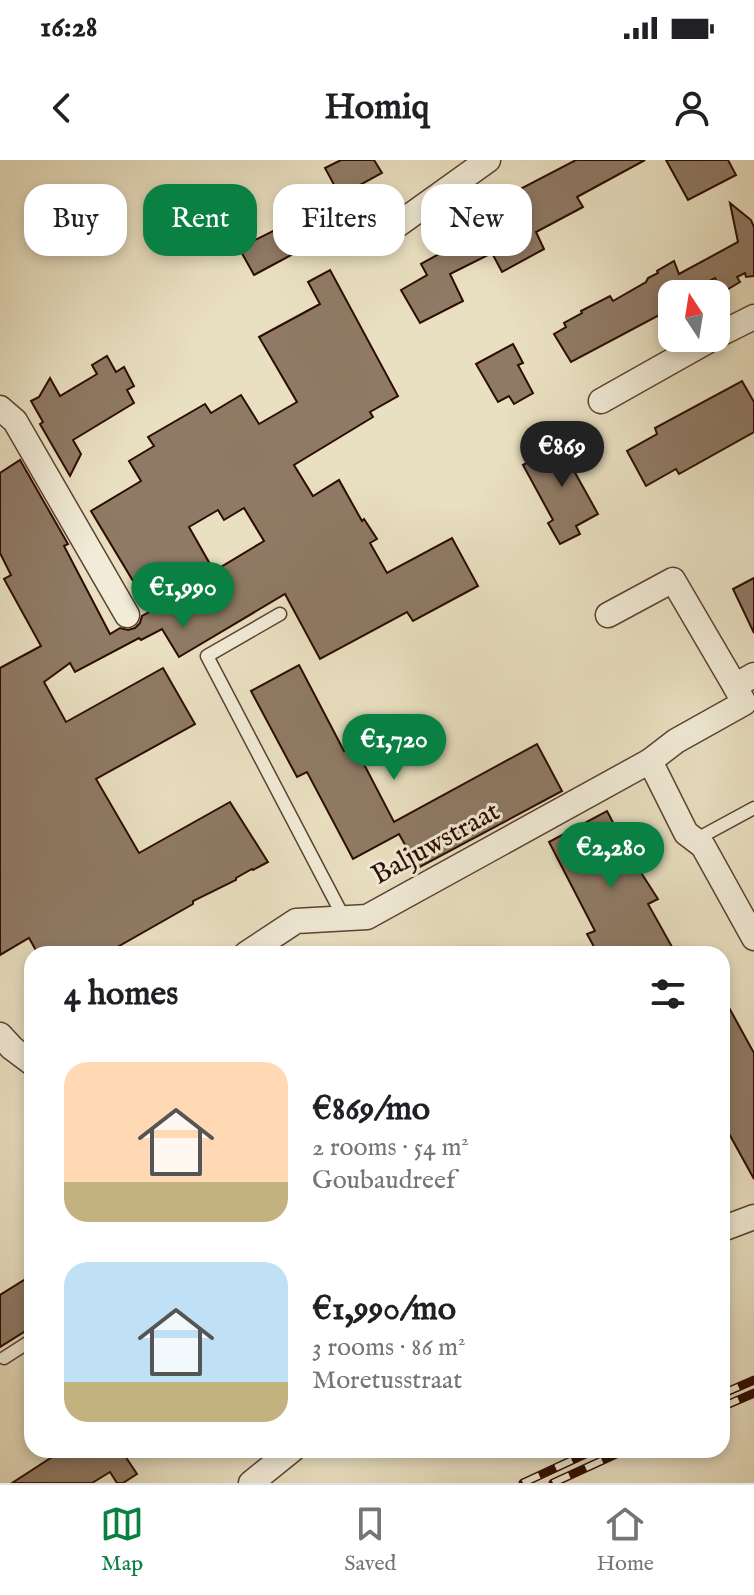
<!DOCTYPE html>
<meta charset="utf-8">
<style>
:root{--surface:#fff;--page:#f6f6f6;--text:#202124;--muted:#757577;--line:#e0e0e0;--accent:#0b8043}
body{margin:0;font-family:"IM FELL English",serif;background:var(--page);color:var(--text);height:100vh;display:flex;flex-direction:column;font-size:30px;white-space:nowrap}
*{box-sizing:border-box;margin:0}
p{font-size:26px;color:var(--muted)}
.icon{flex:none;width:44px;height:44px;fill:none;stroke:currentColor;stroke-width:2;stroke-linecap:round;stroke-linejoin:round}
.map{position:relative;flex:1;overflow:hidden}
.sheet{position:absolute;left:24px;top:786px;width:706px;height:512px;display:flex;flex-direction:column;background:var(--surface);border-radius:24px;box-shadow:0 4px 12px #0003}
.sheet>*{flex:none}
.hud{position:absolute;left:24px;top:24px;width:706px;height:72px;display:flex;gap:16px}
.needle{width:52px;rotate:348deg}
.controls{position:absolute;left:658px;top:120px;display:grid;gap:16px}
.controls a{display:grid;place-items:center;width:72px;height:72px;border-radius:16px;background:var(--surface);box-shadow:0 4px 12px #0003;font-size:40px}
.price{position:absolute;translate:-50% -68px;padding:0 18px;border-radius:28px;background:var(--accent);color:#fff;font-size:26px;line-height:52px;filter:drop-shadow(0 2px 4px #0008)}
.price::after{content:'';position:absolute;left:50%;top:48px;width:24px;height:18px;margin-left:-12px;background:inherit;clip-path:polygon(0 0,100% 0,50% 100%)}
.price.current{background:#222;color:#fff}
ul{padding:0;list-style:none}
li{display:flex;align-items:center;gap:24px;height:200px;padding:0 40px}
li span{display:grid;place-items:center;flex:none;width:224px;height:160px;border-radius:24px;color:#555}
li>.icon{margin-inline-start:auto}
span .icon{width:96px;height:96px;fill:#fffc;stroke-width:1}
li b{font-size:34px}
h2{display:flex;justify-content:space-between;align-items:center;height:96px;padding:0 40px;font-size:34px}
.tag{padding:0 28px;border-radius:24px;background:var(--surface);box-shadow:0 4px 12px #0003;font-size:28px;line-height:72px}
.tag.current{background:var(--accent);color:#fff}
.status{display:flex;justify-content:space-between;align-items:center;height:56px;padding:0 40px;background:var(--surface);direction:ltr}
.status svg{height:22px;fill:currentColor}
header{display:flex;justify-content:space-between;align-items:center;height:104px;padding:0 40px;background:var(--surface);font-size:36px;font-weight:700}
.tab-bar{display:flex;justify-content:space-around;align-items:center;height:112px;border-top:2px solid var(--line);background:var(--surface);font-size:22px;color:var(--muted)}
.tab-bar a{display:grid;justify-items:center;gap:4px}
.tab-bar .current{color:var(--accent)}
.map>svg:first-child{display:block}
.building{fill:#8f7a65;stroke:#2d0c01;stroke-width:2;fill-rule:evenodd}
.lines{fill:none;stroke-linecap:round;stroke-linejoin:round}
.service-casing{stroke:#5c4131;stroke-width:15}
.minor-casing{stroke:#5c4131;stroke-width:27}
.service{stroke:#f1ebd7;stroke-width:12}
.minor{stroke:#f1ebd7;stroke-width:24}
.rail-casing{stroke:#2d0c01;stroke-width:9}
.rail{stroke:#f1ebd7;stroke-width:6;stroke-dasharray:18;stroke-linecap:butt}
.labels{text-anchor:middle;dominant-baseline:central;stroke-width:6;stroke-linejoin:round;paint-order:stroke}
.street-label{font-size:28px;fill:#2d0c01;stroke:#f1ebd7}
</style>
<div class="status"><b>16:28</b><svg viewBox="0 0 49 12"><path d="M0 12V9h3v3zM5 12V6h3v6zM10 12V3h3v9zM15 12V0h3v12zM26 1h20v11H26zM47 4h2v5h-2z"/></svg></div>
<header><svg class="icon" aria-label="back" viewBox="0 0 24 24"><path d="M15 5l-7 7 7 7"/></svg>Homiq<svg class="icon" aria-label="person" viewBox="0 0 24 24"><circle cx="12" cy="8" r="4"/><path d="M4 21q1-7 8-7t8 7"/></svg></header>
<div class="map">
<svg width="754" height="1323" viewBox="0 0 754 1323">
<rect width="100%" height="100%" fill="#e9e0c1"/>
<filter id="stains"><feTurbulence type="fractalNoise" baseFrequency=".0025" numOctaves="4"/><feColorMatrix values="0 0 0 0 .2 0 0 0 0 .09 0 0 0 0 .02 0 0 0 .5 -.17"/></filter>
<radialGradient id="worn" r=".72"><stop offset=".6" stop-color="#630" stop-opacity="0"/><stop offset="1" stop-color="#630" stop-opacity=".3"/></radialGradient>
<g class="building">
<path d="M341,0H374L382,13L340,36L325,8Z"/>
<path d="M576,0H645L577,37L583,47L536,72L544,89L502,112L492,93L450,114L463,141L420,163L401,130L427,115L421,104L466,79L457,62Z"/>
<path d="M666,0H728L736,15L688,40Z"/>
<path d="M730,43L751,60L754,67V116L746,117L745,113L737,117L740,122L723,132L715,118L684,134H672V140L662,146L665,152L571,202L554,174L566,167L564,163L582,153L581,151L610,136L613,141L646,122L648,118L658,113L657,111L674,101L679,114L738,82Z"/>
<path d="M279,68L293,94L254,115L239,88Z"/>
<path d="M330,110L398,236L370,252L373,257L294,305L313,336L339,320L362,361L364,359L377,379L370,383L387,413L452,378L478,426L413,461L407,452L320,499L285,434L179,497L162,469L141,480L139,478L75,512L70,503L44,522L66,562L163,508L195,564L96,619L139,693L230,642L268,702L253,710L252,709L236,718V720L193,741V744L105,794H38L29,778L0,795V508L41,486L4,419L11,415L0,393V313L20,300L68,384L64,386L110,474L120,468L128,470L135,468L140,463L142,456L151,451L91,351L141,321L129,301L154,286L148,277L205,244L211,253L241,235L259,264L297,242L259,177L320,144L308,122ZM244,348L264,381L214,411L189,367L218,350L224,360Z"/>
<path d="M513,184L523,203L518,205L533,233L514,244L509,236L498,242L476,204Z"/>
<path d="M107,196L116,212L124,207L134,226L127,230L134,243L73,280L81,294L70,316L40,264L43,262L31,241L39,237L50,218L60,236L97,214L92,205Z"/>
<path d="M742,221L754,242V272L679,314L676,309L646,326L627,291L657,274L655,268Z"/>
<path d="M572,278L585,302L573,309L598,354L576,366L580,374L560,384L548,363L553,360L523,305Z"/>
<path d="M754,418V473L733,429Z"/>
<path d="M299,505L344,591L354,585L394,662L537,584L562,631L418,708L399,674L353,699L307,612L297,617L251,531Z"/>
<path d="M607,651L631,697L658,739L648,744L676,794H598L587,774L595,771L549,682Z"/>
<path d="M722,835L754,893V1019L722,961Z"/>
<path d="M32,1115V1167L0,1187V1135Z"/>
<path d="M63,1290H121L137,1314L123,1323H117L110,1312L92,1323H12Z"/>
</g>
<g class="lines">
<g class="service-casing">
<g id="service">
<path d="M280,454L207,496L344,758"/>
<path d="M695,680L754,648"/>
<path d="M4,1198L32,1180"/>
</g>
</g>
<g class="minor-casing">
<g id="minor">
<path d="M382,76L488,0"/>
<path d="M716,176L754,157"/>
<path d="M601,241L713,178"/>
<path d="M0,248L15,261L127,455"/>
<path d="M608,455L673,420L735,526"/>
<path d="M650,601L686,673L703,686L754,778"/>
<path d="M246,794L296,761L367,757L650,601L676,581L744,543L735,526L754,515"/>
<path d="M0,875L12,888L32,903"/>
<path d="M722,1069L754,1057"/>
<path d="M251,1323L292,1290"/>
</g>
</g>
<use href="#service" class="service"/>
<use href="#minor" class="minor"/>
<g class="rail-casing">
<g id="rail">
<path d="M722,1234L754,1220"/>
<path d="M722,1247L754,1233"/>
<path d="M523,1323L594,1290"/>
<path d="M553,1323L625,1290"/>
</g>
</g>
<use href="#rail" class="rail"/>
</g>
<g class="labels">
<g class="street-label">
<text transform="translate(436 684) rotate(-29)">Baljuwstraat</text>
</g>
</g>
<rect width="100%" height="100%" filter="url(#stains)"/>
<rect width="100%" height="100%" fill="url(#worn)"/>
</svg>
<div class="controls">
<a><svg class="needle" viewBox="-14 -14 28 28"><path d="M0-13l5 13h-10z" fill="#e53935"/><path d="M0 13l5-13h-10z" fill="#757577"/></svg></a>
</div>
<b class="price current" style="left:562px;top:329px">€869</b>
<b class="price" style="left:183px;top:470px">€1,990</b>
<b class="price" style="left:394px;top:622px">€1,720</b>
<b class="price" style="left:611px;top:730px">€2,280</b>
<div class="hud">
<a class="tag">Buy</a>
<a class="tag current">Rent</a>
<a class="tag">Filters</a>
<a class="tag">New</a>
</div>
<section class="sheet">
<h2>4 homes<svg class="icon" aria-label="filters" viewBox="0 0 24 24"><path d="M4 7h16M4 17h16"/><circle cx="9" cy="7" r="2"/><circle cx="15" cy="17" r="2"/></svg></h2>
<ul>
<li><span style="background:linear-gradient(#ffd9b3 75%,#c2b280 0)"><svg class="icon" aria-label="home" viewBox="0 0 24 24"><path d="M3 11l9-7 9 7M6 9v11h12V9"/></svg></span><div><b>€869/mo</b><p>2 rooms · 54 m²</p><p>Goubaudreef</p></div></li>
<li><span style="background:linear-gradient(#bfe0f5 75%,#c2b280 0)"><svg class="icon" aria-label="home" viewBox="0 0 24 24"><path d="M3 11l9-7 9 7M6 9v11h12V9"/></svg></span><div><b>€1,990/mo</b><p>3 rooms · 86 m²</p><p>Moretusstraat</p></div></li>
</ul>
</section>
</div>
<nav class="tab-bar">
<a class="current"><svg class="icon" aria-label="map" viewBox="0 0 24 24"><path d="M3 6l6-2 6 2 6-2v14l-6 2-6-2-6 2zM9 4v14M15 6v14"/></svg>Map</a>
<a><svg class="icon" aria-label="saved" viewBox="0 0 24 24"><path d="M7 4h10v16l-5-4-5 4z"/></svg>Saved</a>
<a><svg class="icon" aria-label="home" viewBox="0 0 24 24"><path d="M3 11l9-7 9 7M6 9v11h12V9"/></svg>Home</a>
</nav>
